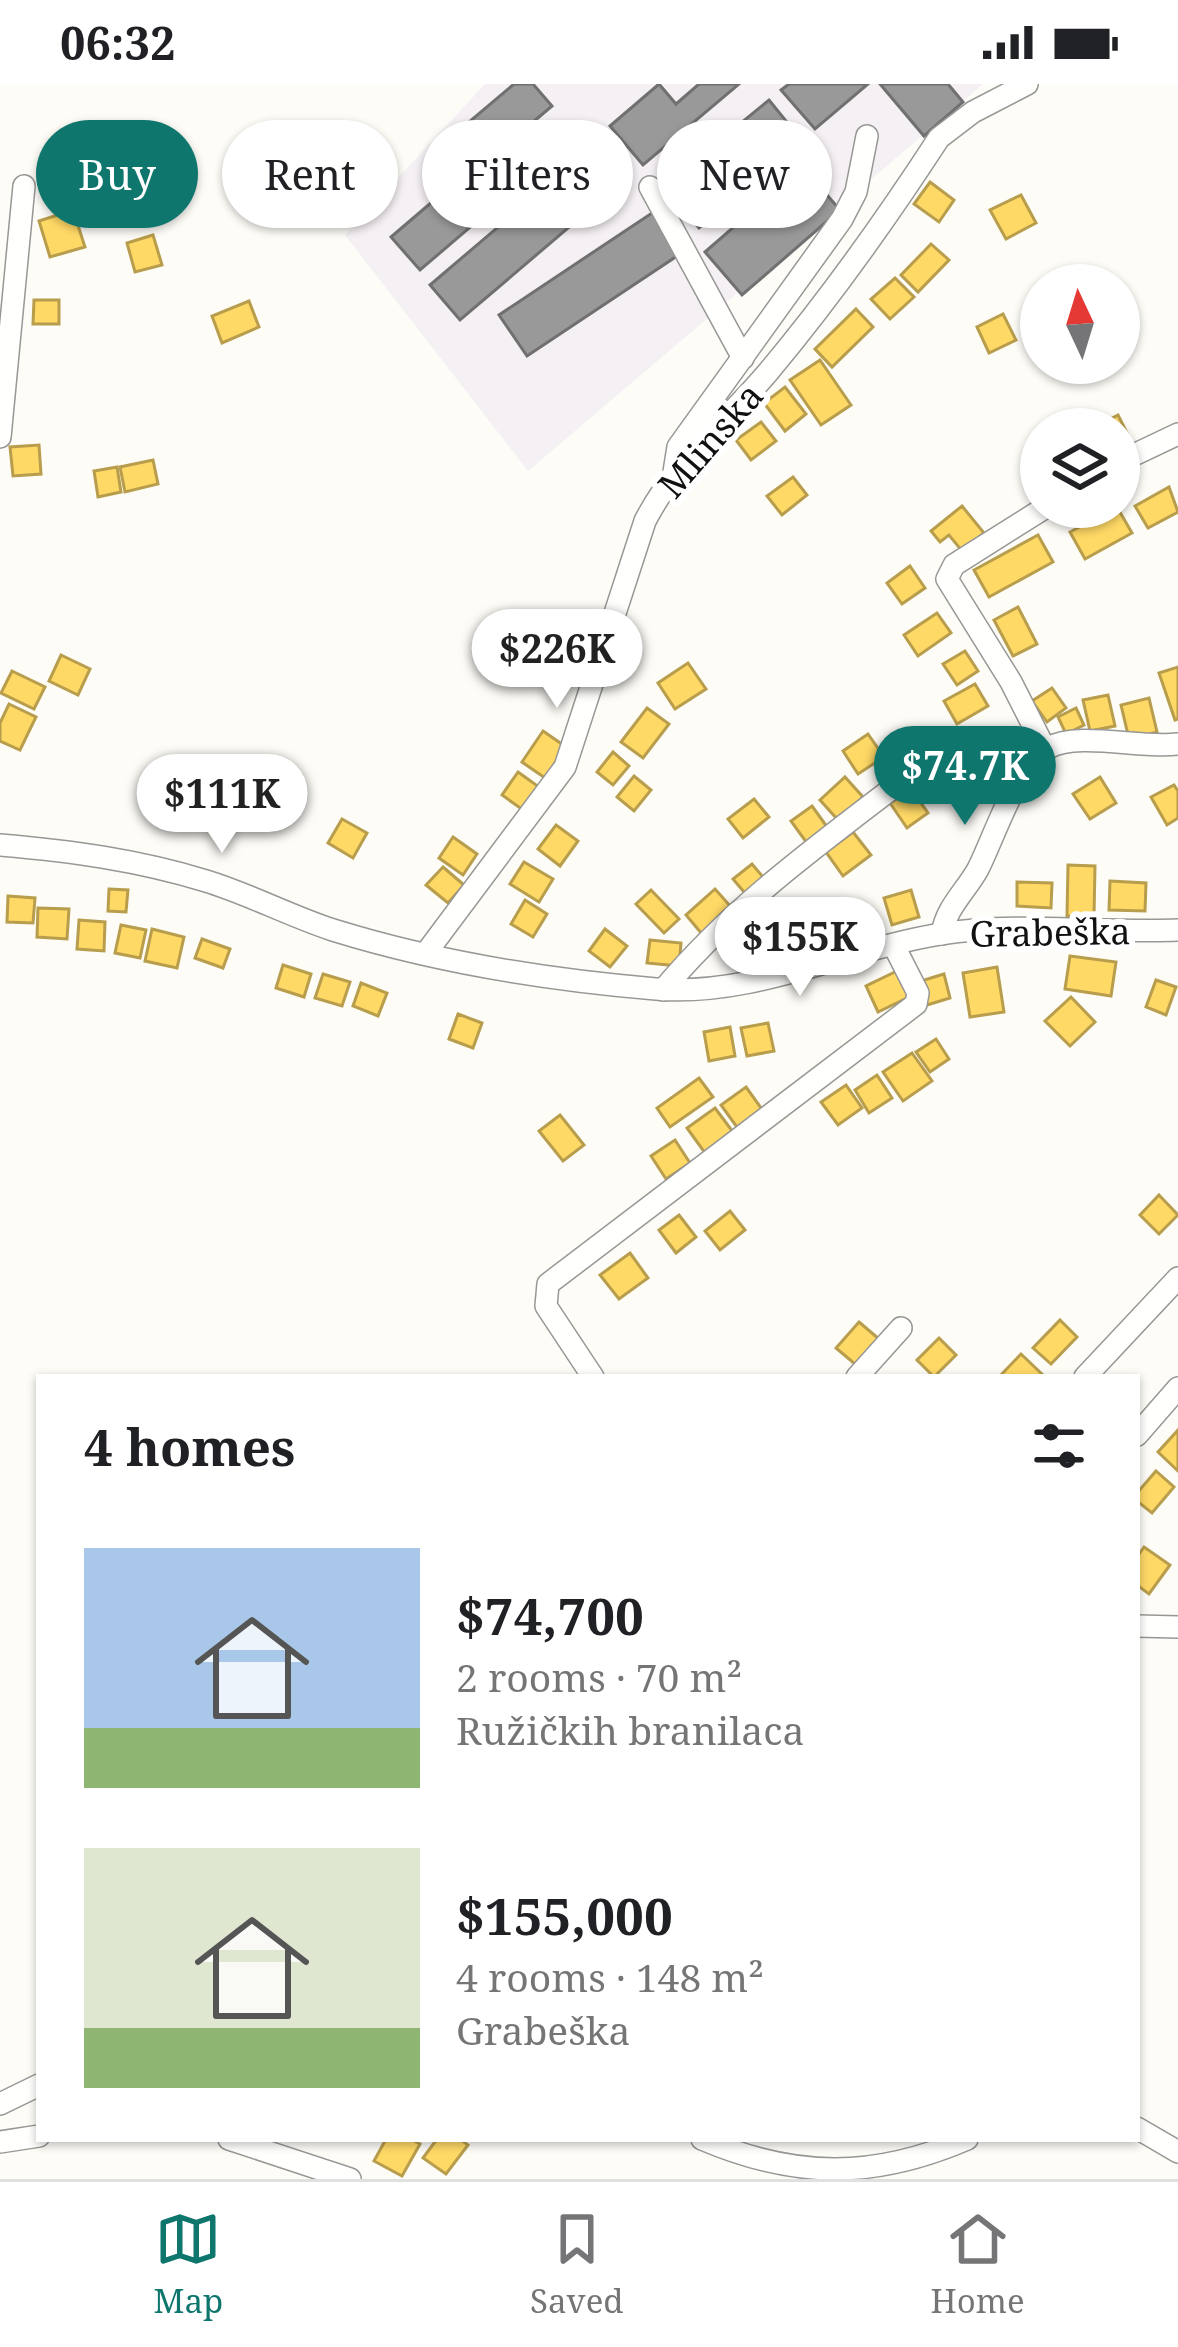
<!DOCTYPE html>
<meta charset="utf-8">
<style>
:root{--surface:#fff;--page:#f6f6f6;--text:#202124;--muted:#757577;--line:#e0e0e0;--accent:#0f766e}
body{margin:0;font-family:"Noto Serif",serif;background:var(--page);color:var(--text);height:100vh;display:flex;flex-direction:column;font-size:45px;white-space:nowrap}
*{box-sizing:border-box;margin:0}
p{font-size:39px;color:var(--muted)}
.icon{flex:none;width:66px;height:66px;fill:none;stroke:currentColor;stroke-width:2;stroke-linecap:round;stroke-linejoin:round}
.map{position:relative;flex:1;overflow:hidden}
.sheet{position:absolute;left:36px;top:1290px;width:1104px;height:768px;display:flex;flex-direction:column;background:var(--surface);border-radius:0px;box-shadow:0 3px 9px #0004}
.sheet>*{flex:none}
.banner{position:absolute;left:36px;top:36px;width:1107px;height:108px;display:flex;gap:24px}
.needle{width:78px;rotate:356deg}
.buttons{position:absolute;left:1020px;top:180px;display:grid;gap:24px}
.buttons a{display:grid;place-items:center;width:120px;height:120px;border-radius:50%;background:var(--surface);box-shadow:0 3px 9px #0004;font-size:60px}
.price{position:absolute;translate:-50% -102px;padding:0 27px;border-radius:42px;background:#fff;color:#222;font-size:39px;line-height:78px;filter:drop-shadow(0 3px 6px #0008)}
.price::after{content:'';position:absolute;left:50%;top:72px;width:36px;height:27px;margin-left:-18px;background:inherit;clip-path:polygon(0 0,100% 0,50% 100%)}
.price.on{background:var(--accent);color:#fff}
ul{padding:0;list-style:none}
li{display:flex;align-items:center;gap:36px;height:300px;padding:0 48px}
li span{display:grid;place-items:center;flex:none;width:336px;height:240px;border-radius:0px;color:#555}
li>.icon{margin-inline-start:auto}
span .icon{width:144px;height:144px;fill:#fffc;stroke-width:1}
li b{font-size:51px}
h2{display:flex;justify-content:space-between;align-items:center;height:144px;padding:0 48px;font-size:51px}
.pill{padding:0 42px;border-radius:54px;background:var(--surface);box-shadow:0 3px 9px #0004;font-size:42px;line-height:108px}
.pill.on{background:var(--accent);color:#fff}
.status{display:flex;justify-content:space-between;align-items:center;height:84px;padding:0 60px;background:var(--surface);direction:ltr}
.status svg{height:33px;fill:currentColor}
.tab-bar{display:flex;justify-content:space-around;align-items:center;height:168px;border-top:3px solid var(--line);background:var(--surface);font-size:33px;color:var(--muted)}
.tab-bar a{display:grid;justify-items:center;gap:6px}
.tab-bar .on{color:var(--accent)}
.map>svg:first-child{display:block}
.industrial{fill:#f5f0f3}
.homes{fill:#ffd966;stroke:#b89d4c;stroke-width:3}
.industry{fill:#999;stroke:#707070;stroke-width:3}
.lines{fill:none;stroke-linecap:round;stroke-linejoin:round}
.minor-casing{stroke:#979795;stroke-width:24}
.minor{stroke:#fffffe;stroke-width:21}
.labels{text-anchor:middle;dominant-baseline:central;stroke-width:12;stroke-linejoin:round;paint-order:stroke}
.street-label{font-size:36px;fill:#111;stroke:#fff}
</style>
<div class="status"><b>06:32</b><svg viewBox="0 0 49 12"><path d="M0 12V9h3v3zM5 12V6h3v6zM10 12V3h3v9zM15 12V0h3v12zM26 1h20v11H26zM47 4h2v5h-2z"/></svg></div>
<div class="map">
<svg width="1178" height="2095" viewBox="0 0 1178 2095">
<rect width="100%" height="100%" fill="#fdfcf7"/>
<path class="industrial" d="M485,0H983L528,387L345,151Z"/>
<g class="homes">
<path d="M111,96L119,119L78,133L71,110Z"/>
<path d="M930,98L954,116L939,138L914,120Z"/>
<path d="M1021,111L1036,139L1006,155L990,126Z"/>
<path d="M73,126L85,163L50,173L39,137Z"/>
<path d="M153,151L162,181L135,188L127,159Z"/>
<path d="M931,160L949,176L918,208L901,191Z"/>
<path d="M895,194L914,213L890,235L871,215Z"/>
<path d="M34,216H59V240H33Z"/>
<path d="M249,217L259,243L222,259L212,232Z"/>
<path d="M856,225L873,243L832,283L815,265Z"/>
<path d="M1003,230L1016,256L989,269L977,243Z"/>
<path d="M820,276L851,321L821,341L790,296Z"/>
<path d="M785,303L806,330L785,347L764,319Z"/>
<path d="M1118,331L1135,365L1119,373V345H1091Z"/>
<path d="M761,338L776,357L751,376L736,356Z"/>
<path d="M39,361L41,390L13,392L10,363Z"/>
<path d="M153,376L158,400L125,408L120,383Z"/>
<path d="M117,383L121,408L98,413L94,387Z"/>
<path d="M793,393L807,411L782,431L767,412Z"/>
<path d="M1169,403L1178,428L1148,444L1135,422Z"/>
<path d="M962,422L984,449L962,467L949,451L940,458L931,447Z"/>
<path d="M1117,423L1132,449L1085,475L1070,448Z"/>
<path d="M1038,451L1053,478L989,513L974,486Z"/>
<path d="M910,482L925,504L902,520L887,499Z"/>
<path d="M1018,523L1037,560L1013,572L994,536Z"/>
<path d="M937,529L951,549L918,572L904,551Z"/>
<path d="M965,567L978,587L957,601L943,580Z"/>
<path d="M61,571L90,585L78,611L49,597Z"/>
<path d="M688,579L706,605L675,625L658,599Z"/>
<path d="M1178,583V635L1175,636L1159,589Z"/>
<path d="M12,587L45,603L34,625L1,609Z"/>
<path d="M975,600L988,622L957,640L944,617Z"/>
<path d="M1052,604L1066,624L1047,638L1032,617Z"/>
<path d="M1108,611L1115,642L1090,647L1083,616Z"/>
<path d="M1149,614L1157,648L1129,655L1121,621Z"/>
<path d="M9,620L36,633L20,666L0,657V639Z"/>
<path d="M647,624L669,640L643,674L621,658Z"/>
<path d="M1076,624L1084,641L1066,650L1058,633Z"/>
<path d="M543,647L566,663L545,694L522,678Z"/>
<path d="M868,650L884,673L858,690L843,667Z"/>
<path d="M613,668L629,682L613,701L597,688Z"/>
<path d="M518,688L539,703L523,726L502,711Z"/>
<path d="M634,692L651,706L634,727L617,713Z"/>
<path d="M845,693L863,713L838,736L820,716Z"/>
<path d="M1100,693L1116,719L1090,735L1073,710Z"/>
<path d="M1174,701L1178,707V734L1167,741L1151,713Z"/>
<path d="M911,705L928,729L907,744L890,719Z"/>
<path d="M754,715L769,733L743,754L728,735Z"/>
<path d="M812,722L830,747L809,762L791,737Z"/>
<path d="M342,735L367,749L353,774L328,759Z"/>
<path d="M556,741L578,757L560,782L538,765Z"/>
<path d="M853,748L871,771L843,792L826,768Z"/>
<path d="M453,753L477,770L463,791L439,774Z"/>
<path d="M524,778L553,795L539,818L510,800Z"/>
<path d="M752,780L768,799L749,814L733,795Z"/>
<path d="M1068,781L1095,782L1094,832H1067Z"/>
<path d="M443,783L464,801L448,819L426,801Z"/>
<path d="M1110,797L1146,799L1145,827L1109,826Z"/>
<path d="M1017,798L1052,799L1051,824L1017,822Z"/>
<path d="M109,805L128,806L126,828L108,827Z"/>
<path d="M715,805L732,824L702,850L686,831Z"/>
<path d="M651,806L679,835L664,849L636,820Z"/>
<path d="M911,806L919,833L892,841L884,814Z"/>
<path d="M8,812L35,814L33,839L7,838Z"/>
<path d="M525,816L547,830L533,853L511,840Z"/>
<path d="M38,824L69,825L67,855L37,853Z"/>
<path d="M79,836L105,838L104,867L77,865Z"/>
<path d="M121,841L146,846L140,874L115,869Z"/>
<path d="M152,845L184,853L177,884L145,877Z"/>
<path d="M605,845L627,862L610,883L589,867Z"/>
<path d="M202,855L230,865L223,884L195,874Z"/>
<path d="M650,856L681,859L679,882L647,879Z"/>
<path d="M1070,872L1116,878L1111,912L1065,905Z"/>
<path d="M283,881L311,890L304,913L276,904Z"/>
<path d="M997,883L1004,928L970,933L963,889Z"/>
<path d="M899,886L911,912L878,928L866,902Z"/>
<path d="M323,890L350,898L342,922L315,914Z"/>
<path d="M944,890L950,914L927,921L921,897Z"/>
<path d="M1156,896L1176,903L1166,931L1146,923Z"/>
<path d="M361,899L387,909L378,932L353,922Z"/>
<path d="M1071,913L1095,938L1070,962L1045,937Z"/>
<path d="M458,930L482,939L473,964L449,955Z"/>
<path d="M768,939L774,967L747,972L741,944Z"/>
<path d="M730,943L735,972L709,977L704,948Z"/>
<path d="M936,955L949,975L930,988L916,968Z"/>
<path d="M912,969L932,997L903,1017L883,988Z"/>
<path d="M877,991L892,1014L869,1029L855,1006Z"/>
<path d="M699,994L713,1013L670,1043L657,1024Z"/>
<path d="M846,1001L862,1024L838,1041L821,1018Z"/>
<path d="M746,1003L764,1028L739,1046L721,1021Z"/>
<path d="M715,1024L733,1048L705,1069L687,1044Z"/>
<path d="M560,1031L584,1061L563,1077L539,1047Z"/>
<path d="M675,1056L690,1079L666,1095L651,1072Z"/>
<path d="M1159,1111L1178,1131L1159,1150L1140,1131Z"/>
<path d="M730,1127L745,1146L720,1166L705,1147Z"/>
<path d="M679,1131L696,1153L676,1169L659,1146Z"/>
<path d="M630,1169L648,1194L619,1215L600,1191Z"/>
<path d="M1060,1236L1077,1253L1051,1280L1033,1264Z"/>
<path d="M859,1238L879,1255L856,1281L836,1264Z"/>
<path d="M939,1254L956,1271L934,1293L917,1276Z"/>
<path d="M1021,1270L1045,1293H999Z"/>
<path d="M1178,1346V1387L1158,1368Z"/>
<path d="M1156,1387L1174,1403L1152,1429L1137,1417V1409Z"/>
<path d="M1144,1463L1170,1481L1149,1510L1137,1501V1473Z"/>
<path d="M386,2055H411L420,2060L402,2092L374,2077Z"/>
<path d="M437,2055H460L468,2061L446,2090L423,2074Z"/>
</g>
<g class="industry">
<path d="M514,0H533L552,22L506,61L531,91L420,186L391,153L473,83L449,55Z"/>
<path d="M659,0L676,20L699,0H739L643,81L610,42Z"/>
<path d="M789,0H868L815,45L781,6Z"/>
<path d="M880,0H948L963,18L924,52Z"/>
<path d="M769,16L803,58L699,144L664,102Z"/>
<path d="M592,63L622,98L460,236L430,201Z"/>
<path d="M803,83L840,126L742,211L705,168Z"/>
<path d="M652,129L680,170L527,272L499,231Z"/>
</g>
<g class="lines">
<g class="minor-casing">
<g id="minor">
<path d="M650,103L743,274"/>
<path d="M0,353L24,102"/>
<path d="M1119,378L1178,350"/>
<path d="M674,388L678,363L842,135L856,108L867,52"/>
<path d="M1045,665L1011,598L947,495L954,481L1046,423"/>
<path d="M0,761C71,767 138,776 206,797C249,810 290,832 333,846C436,878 549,896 656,905C753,913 847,865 941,850C1018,838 1100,849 1178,846"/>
<path d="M942,850C946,823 966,807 978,785C994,754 1017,680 1048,664C1078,647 1141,665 1178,660"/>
<path d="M426,869L565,683L645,437C675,378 727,337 769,287C830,214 887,134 939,54L973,28L1027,0"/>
<path d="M663,906C733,822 821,759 907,693"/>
<path d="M593,1293L546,1222L548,1200L916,920L918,909L894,862"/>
<path d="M857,1293L901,1244"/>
<path d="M1085,1293L1178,1194"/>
<path d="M1137,1351L1178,1304"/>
<path d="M1137,1542L1178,1543"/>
<path d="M0,2020L39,2001"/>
<path d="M1137,2044L1178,2068"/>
<path d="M229,2055L350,2095"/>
<path d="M702,2055C796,2095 874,2095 967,2055"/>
<path d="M0,2058L39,2052"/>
</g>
</g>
<use href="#minor" class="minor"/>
</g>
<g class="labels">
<g class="street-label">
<text transform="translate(710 356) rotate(-49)">Mlinska</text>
<text transform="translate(1050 848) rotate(-1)">Grabeška</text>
</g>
</g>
</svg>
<div class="buttons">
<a><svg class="needle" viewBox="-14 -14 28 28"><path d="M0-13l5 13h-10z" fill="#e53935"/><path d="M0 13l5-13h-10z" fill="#757577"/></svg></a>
<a><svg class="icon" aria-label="layers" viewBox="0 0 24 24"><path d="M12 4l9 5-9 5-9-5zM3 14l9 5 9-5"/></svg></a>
</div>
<b class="price" style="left:557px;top:627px">$226K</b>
<b class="price on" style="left:965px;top:744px">$74.7K</b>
<b class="price" style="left:222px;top:772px">$111K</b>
<b class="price" style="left:800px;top:915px">$155K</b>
<div class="banner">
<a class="pill on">Buy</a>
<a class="pill">Rent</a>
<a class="pill">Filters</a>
<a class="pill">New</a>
</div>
<section class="sheet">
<h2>4 homes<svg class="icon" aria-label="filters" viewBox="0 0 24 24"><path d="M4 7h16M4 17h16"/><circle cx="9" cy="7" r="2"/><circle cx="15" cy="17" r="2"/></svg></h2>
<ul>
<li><span style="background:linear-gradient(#a9c7e8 75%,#8fb573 0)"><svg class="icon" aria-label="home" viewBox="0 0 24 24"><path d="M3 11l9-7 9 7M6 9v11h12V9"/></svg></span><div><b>$74,700</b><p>2 rooms · 70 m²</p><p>Ružičkih branilaca</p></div></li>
<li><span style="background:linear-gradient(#dfe7d0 75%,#8fb573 0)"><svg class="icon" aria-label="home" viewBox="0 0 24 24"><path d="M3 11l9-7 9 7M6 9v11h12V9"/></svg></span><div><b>$155,000</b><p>4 rooms · 148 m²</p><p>Grabeška</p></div></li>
</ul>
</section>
</div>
<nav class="tab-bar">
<a class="on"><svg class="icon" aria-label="map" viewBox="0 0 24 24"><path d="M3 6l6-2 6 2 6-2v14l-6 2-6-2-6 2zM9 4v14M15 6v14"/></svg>Map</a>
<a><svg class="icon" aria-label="saved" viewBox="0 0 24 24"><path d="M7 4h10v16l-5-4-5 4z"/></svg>Saved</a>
<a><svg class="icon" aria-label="home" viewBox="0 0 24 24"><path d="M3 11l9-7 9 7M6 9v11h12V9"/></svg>Home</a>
</nav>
